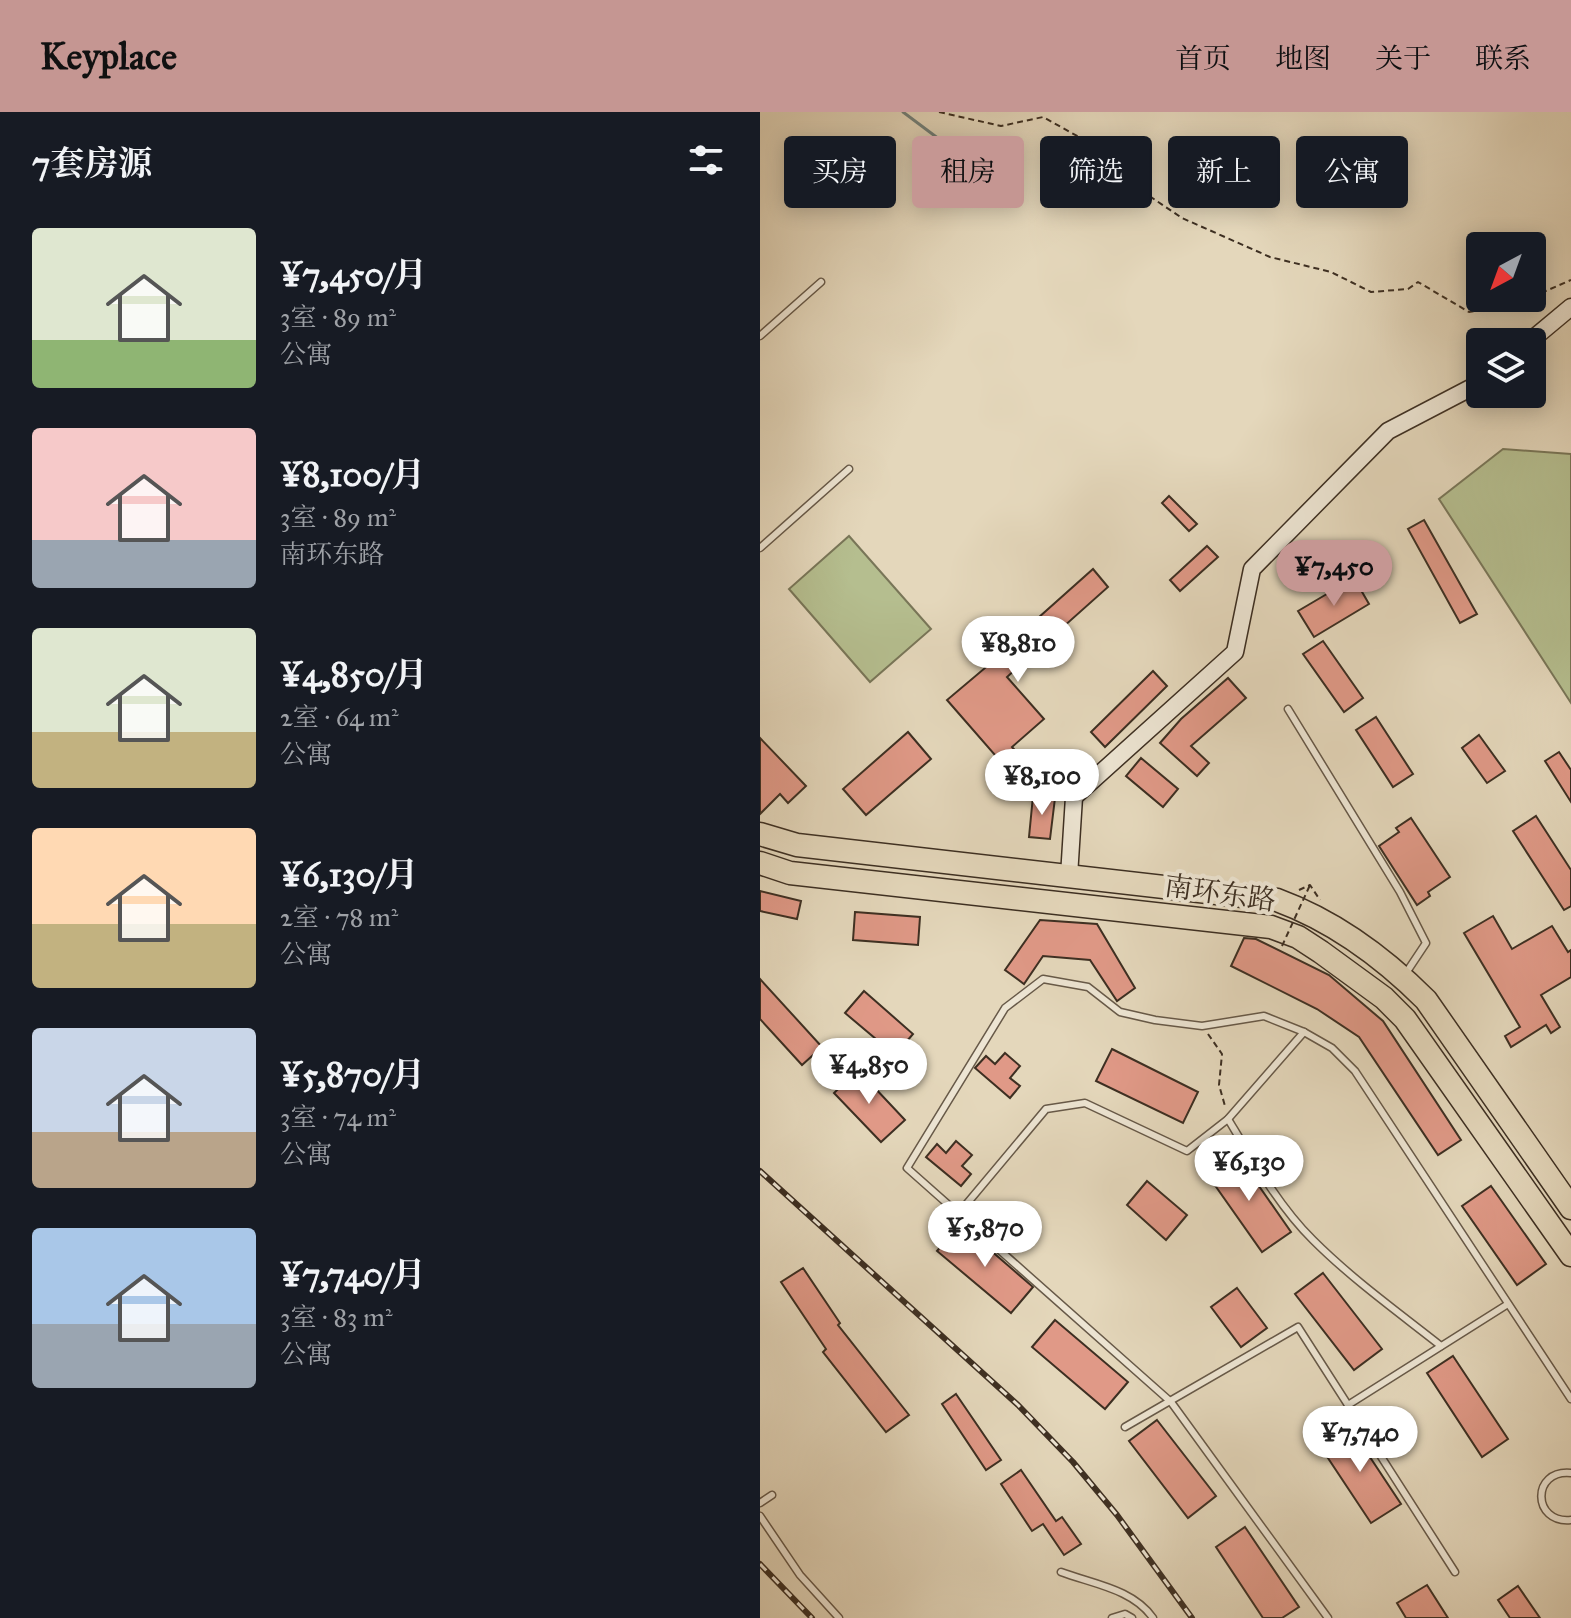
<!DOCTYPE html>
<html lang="zh">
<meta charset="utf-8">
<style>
:root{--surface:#171b24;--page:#20242c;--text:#f1f3f6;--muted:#9ea1a6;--accent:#c59692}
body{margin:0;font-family:"IM FELL Great Primer","Noto Serif SC",serif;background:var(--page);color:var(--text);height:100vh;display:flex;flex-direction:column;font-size:30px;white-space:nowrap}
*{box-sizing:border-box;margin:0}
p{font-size:26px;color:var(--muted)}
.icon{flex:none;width:44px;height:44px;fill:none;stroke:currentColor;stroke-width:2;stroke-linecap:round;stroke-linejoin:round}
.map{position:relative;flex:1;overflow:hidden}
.side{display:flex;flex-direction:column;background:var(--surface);width:760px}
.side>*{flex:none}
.hud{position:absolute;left:24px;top:24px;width:666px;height:72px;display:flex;gap:16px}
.needle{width:52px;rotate:221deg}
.controls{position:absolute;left:706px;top:120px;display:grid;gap:16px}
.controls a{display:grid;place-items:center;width:80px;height:80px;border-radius:8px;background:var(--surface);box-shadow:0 4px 20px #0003;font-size:40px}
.price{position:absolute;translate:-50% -68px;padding:0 18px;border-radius:28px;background:#fff;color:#222;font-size:26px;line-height:52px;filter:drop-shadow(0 2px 4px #0008)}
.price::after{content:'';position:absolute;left:50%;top:48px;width:24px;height:18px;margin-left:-12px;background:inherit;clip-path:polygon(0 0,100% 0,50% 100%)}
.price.on{background:var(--accent);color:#111}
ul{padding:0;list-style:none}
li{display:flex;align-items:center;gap:24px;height:200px;padding:0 32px}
li span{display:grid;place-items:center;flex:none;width:224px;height:160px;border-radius:8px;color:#555}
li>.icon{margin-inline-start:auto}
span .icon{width:96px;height:96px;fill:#fffc;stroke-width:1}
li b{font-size:34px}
h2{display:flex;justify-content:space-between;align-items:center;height:96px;padding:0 32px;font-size:34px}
.tag{padding:0 28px;border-radius:8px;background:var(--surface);box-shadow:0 4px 20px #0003;font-size:28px;line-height:72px}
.tag.on{background:var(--accent);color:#111}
header{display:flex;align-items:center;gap:48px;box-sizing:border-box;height:112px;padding:0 40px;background:var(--accent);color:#111}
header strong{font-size:38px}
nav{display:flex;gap:44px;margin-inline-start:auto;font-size:28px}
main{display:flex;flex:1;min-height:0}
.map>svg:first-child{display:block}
.green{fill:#b5be8f;stroke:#797658;stroke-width:2}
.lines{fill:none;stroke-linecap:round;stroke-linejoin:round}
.stream{stroke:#73817b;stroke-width:3}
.building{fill:#e09987;stroke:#3d2f22;stroke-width:2}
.lane-casing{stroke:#675948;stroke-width:9}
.secondary-casing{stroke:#3d2f22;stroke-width:19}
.highway-casing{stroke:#3d2f22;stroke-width:25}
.path{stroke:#3d2f22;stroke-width:2;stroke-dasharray:6 4;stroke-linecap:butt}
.lane{stroke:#ede5d3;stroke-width:6}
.secondary{stroke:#ede5d3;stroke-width:16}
.highway{stroke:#e4d7bb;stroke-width:22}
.rail-casing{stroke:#3d2f22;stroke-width:6}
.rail{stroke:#ede5d3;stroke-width:3;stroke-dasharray:9;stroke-linecap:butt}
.path-bridge{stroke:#3d2f22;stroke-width:2;stroke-dasharray:6 4;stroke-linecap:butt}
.labels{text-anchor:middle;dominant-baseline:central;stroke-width:8;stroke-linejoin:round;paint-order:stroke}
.street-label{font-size:28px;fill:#3d2f22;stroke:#ede5d3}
</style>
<header>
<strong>Keyplace</strong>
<nav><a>首页</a><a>地图</a><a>关于</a><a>联系</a></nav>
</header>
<main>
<section class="side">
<h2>7套房源<svg class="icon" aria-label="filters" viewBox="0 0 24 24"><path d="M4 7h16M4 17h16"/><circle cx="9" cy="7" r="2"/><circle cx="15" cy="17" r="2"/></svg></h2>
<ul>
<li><span style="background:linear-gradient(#dfe7d0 70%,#8fb573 0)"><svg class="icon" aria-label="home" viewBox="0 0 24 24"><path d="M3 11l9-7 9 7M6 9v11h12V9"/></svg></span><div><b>¥7,450/月</b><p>3室 · 89 m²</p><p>公寓</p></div></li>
<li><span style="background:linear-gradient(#f6c9c9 70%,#9aa5b1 0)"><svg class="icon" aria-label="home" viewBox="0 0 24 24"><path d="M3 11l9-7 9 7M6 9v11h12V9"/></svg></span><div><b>¥8,100/月</b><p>3室 · 89 m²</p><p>南环东路</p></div></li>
<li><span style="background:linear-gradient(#dfe7d0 65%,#c2b280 0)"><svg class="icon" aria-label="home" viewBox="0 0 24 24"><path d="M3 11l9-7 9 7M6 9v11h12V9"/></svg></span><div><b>¥4,850/月</b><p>2室 · 64 m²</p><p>公寓</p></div></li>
<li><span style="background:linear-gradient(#ffd9b3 60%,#c2b280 0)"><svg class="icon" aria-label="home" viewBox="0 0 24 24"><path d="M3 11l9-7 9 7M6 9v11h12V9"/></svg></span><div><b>¥6,130/月</b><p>2室 · 78 m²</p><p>公寓</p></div></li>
<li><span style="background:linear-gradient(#c9d6e8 65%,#b9a48a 0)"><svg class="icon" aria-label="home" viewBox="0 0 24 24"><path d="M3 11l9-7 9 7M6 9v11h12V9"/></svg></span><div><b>¥5,870/月</b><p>3室 · 74 m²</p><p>公寓</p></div></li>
<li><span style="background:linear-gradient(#a9c7e8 60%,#9aa5b1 0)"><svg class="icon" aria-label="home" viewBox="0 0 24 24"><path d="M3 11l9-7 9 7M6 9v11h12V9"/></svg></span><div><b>¥7,740/月</b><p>3室 · 83 m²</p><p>公寓</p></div></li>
</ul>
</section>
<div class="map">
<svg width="811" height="1506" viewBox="0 0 811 1506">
<rect width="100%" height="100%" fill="#e4d7bb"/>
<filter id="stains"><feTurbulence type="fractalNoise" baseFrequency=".0025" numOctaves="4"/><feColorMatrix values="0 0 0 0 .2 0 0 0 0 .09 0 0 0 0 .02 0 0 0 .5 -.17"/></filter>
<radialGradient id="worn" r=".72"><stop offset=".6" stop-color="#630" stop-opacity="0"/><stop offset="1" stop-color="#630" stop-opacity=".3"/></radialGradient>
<g class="green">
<path d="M743,337L811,342V591L679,387Z"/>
<path d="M89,424L171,517L110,570L29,477Z"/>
</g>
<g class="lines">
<path class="stream" d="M143,0L199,42"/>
</g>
<g class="building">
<path d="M409,384L437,412L429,419L402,391Z"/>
<path d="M664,408L717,502L700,511L648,417Z"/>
<path d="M447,434L458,445L420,479L410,468Z"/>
<path d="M333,457L348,475L247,565L284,607L252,635L283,670L269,682L187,588L244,540L242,538Z"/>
<path d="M594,466L609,492L554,525L538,499Z"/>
<path d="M563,529L603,586L584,600L543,542Z"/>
<path d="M393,559L407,574L345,635L331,620Z"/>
<path d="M468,566L486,586L431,634L449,651L437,664L400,631L421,607Z"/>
<path d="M616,605L653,662L633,675L596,618Z"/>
<path d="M148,620L171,647L106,703L83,677Z"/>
<path d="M719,623L745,659L727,671L702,636Z"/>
<path d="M0,626L46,674L28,691L20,682L0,702Z"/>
<path d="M799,640L811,658V690L785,649Z"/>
<path d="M381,646L418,677L403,695L366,664Z"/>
<path d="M273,684L295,686L290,727L269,725Z"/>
<path d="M776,704L811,758V794L804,798L753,719Z"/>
<path d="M651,706L690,765L668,780L670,784L657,793L619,734L639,720L636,716Z"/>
<path d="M0,779L41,789L37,807L0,799Z"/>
<path d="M95,800L160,805L158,833L93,828Z"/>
<path d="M733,804L752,837L792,814L808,840L811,838V865L781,883L800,915L791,921L786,913L751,935L745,924L760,915L704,821Z"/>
<path d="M280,808L337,812L375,876L357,889L330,848L283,844L264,872L245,858Z"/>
<path d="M484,826L496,827L569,863L623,909L701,1028L678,1043L599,925L557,897L471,854Z"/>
<path d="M0,867L62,935L42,953L0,907Z"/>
<path d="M104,879L153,922L135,943L85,901Z"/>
<path d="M352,937L438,980L423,1011L336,969Z"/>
<path d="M245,941L260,954L250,966L260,974L250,986L215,956L226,944L235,952Z"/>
<path d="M98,958L145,1008L121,1030L74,981Z"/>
<path d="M196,1029L212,1043L202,1054L211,1062L201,1074L166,1045L177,1032L186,1041Z"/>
<path d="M476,1041L531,1120L502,1140L447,1062Z"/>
<path d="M387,1069L427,1103L406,1128L367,1093Z"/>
<path d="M731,1074L786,1152L757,1173L702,1094Z"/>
<path d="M200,1112L273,1175L251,1201L177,1139Z"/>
<path d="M43,1156L80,1211L78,1213L149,1303L126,1320L63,1240L66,1237L21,1170Z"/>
<path d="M563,1161L622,1237L594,1258L535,1182Z"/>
<path d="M477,1176L507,1216L481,1235L451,1195Z"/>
<path d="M295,1208L368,1270L345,1297L272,1235Z"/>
<path d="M693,1244L748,1327L722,1345L667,1261Z"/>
<path d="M196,1282L241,1348L226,1358L182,1292Z"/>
<path d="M397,1308L456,1384L428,1406L369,1329Z"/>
<path d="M588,1312L641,1392L611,1411L558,1331Z"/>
<path d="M261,1358L296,1409L302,1405L321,1432L304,1443L283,1412L272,1419L241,1372Z"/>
<path d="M485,1415L539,1495L522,1506H503L456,1435Z"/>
<path d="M667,1473L688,1506H646L637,1491Z"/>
<path d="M758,1474L780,1506H750L738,1488Z"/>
</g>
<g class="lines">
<g class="lane-casing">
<g id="lane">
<path d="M0,224L61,170"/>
<path d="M0,436L89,357"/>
<path d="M528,597L640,780L666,831L646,861"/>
<path d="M468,1007C492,1047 520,1096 553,1128C592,1167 638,1200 681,1234"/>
<path d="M199,1101L286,997L325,991L427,1039L468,1007L544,920"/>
<path d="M588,1293L748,1192"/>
<path d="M365,1315L538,1215L695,1460"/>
<path d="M811,1361C771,1357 772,1412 811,1408"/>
<path d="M0,1391L12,1383"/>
<path d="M0,1404L40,1463L79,1506"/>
<path d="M301,1460C333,1472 373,1477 393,1506"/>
<path d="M352,1506L365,1502L372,1506"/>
<path d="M568,1506L411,1290L147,1056L245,896L283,867L328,875L360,900L395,908L442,914L504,904L544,920L572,936L595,959L811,1287"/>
</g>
</g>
<g class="secondary-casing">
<g id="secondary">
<path d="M769,230L811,195"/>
<path d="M309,764L314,685L475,540L492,457L628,319L720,271"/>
</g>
</g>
<g class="highway-casing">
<g id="highway">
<path d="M0,722L37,733L517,788C574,809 623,845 666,888L811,1096"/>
<path d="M0,751L30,761L511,815L538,825L561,840L624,886L645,907L811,1143"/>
</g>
</g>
<g class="path">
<path d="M179,0L241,14L283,5L319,25L367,69L422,106L510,145L571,160L611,180L648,177L658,170L709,200L754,193L770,186"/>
<path d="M772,185L811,168"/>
<path d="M539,778L550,773L560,788"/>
<path d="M448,922L462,942L459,973L465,994"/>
</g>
<use href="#lane" class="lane"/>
<use href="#secondary" class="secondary"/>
<use href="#highway" class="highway"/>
<g class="rail-casing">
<g id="rail">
<path d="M0,1059L258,1293L313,1350L357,1403L432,1506"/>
<path d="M0,1452L52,1506"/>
</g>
</g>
<use href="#rail" class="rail"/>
<path class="path-bridge" d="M522,834L550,773"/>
</g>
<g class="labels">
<g class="street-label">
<text transform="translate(460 781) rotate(8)">南环东路</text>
</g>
</g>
<rect width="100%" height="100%" filter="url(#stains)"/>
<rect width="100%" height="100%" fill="url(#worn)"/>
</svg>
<div class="controls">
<a><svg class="needle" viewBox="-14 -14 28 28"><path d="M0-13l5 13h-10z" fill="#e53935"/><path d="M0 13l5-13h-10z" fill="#9ea1a6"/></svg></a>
<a><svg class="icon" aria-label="layers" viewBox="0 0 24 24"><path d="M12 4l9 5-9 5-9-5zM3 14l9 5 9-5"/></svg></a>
</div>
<b class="price on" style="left:574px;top:496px">¥7,450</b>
<b class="price" style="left:258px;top:572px">¥8,810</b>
<b class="price" style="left:282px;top:705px">¥8,100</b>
<b class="price" style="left:109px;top:994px">¥4,850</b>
<b class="price" style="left:489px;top:1091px">¥6,130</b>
<b class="price" style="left:225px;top:1157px">¥5,870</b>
<b class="price" style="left:600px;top:1362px">¥7,740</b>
<div class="hud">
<a class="tag">买房</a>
<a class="tag on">租房</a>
<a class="tag">筛选</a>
<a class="tag">新上</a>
<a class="tag">公寓</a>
</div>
</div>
</main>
